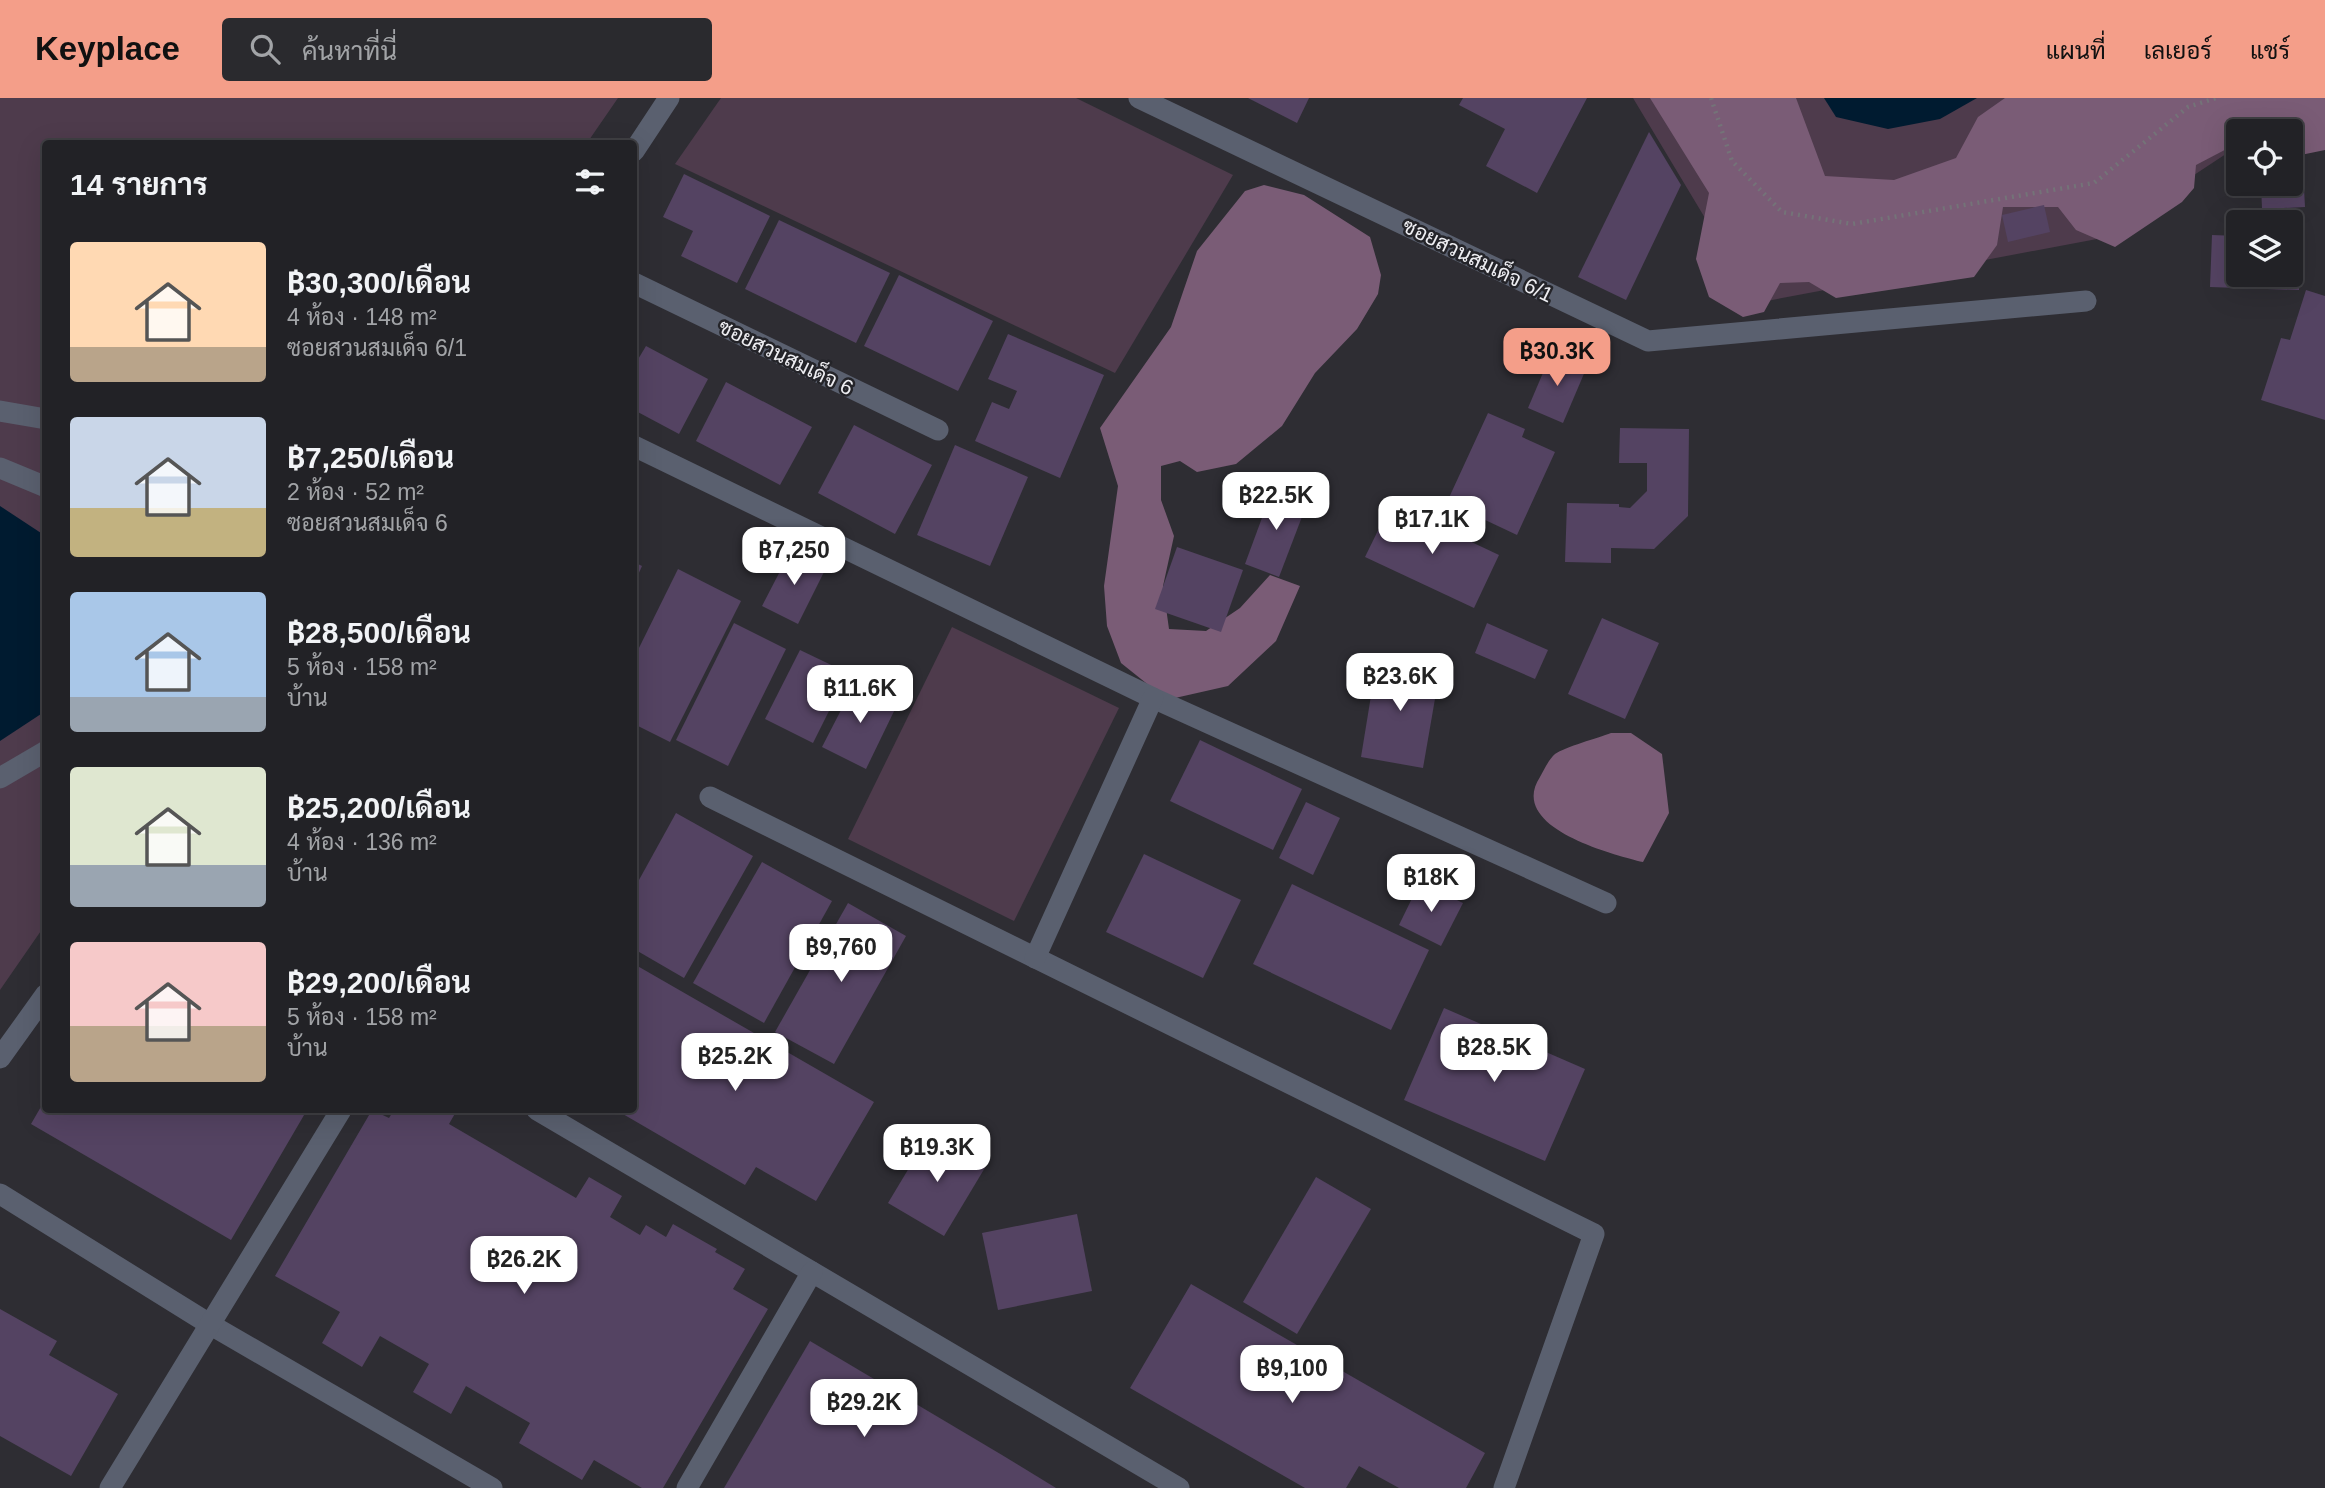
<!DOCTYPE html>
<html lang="th">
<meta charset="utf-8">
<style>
:root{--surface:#222226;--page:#2a2a2e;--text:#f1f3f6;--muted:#a2a4a7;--line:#3f3f43;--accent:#f49e89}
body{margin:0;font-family:Arial,Sarabun,sans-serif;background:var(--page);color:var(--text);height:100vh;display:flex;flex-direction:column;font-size:26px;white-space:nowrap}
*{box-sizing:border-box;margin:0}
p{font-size:23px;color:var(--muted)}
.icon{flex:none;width:38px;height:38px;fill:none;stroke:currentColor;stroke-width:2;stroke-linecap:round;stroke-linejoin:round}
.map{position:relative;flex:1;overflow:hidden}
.drawer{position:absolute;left:42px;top:42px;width:595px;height:973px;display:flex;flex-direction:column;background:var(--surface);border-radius:7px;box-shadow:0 7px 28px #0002,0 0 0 2px var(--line)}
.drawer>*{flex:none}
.buttons{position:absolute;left:2226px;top:21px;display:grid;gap:14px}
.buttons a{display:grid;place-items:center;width:77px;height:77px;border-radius:7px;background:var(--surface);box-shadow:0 7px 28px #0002,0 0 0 2px var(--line);font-size:35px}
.price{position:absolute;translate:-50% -60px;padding:0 16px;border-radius:14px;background:#fff;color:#222;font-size:23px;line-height:46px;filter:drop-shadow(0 2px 4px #0008)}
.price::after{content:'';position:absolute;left:50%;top:42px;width:21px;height:16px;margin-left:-10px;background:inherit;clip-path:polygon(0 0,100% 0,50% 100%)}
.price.active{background:var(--accent);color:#111}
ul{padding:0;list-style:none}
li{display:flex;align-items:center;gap:21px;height:175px;padding:0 28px}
li span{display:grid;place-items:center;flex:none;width:196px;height:140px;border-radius:7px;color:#555}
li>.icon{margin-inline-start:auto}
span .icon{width:84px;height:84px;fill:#fffc;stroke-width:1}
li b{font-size:30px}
h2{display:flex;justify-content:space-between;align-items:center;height:84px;padding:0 28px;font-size:30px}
header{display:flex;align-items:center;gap:42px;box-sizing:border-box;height:98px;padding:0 35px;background:var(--accent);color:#111}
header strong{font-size:33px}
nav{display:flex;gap:38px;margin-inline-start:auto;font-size:24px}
.search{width:490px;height:63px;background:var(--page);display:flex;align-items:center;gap:18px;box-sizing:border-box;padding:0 24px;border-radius:7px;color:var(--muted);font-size:26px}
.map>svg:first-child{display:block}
.green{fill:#4e3b4c}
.forest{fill:#7a5c76}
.water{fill:#001b30}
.building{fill:#544362}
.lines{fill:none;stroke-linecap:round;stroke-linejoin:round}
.path{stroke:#747378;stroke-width:4.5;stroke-dasharray:2 5;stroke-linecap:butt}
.lane{stroke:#5a606f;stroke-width:21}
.street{stroke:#5a606f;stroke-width:21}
.labels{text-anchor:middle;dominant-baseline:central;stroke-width:5;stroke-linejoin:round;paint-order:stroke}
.street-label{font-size:21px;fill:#eeeef2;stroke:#242429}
</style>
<header>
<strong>Keyplace</strong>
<div class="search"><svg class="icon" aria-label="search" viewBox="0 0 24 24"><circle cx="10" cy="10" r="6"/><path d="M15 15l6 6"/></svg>ค้นหาที่นี่</div>
<nav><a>แผนที่</a><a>เลเยอร์</a><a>แชร์</a></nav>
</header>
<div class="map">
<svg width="2325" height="1390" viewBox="0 0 2325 1390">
<rect width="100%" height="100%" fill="#2e2d33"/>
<g class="green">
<path d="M0,0H618L587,45L46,46L45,827L0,892Z"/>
<path d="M721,0H1076L1233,77L1115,275L675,66Z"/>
<path d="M1633,0H2325V29L2291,33H2238V48L2097,141L1756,205Z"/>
<path d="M952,529L1119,610L1014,823L848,741Z"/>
</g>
<g class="forest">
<path d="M1650,0H1796L1825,78L1894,82L1956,60L1978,19L2005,0H2325V52L2291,59V33H2238V45L2196,67L2194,90L2182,104L2115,149L2076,132L2058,109H2003L1997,147L1974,179L1836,200L1809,184L1780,185L1764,214L1743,219L1709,199L1696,161L1709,95Z"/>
<path d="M1264,87L1304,97L1370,139L1381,177L1378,196L1357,231L1315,275L1282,328L1236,366L1197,374L1180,363L1161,368V402L1174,438L1163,488L1169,531L1206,533L1240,510L1270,477L1300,488L1276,543L1228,588L1175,600L1156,593L1121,565L1107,528L1104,488L1118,388L1100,330L1171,229L1197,153L1245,93Z"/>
<path d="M1611,635H1631L1662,656L1669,715L1643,764C1611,756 1507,729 1540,679C1544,672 1549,661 1555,656C1565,649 1598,640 1611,635Z"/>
</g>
<g class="water">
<path d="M1824,0H1977L1940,21L1888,31L1836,19Z"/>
<path d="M0,408L41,435L46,442L45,610L41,616L0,643Z"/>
</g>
<g class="building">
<path d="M1248,0H1309L1297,25Z"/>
<path d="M1463,0H1587L1537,95L1486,68L1505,31L1459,7Z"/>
<path d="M1649,34L1681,87L1626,202L1578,179Z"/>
<path d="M2291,50H2302L2305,109L2262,111L2261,86H2291Z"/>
<path d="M684,76L770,118L737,185L681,158L693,133L663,119Z"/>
<path d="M2044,107L2050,134L2008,144L2002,117Z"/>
<path d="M779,122L890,175L856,245L745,191Z"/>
<path d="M2212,137L2238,138V177H2291V140H2301L2299,192L2210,189Z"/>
<path d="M899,177L993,223L958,293L864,248Z"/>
<path d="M2306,192L2325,198V322L2261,302L2281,240L2290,242Z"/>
<path d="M1008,236L1104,277L1060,380L975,343L992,304L1009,311L1017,293L988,281Z"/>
<path d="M646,248L708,281L679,336L634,312V268Z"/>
<path d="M1551,256L1586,271L1563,325L1528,310Z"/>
<path d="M726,284L812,329L780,387L696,343Z"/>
<path d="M1488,315L1525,331L1522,339L1555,354L1517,437L1447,404Z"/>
<path d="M854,327L932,367L895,436L818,395Z"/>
<path d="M1620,330L1689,331L1688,418L1654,451L1611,450V465L1565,464L1567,405L1619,406V409L1630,410L1647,393V365H1619Z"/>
<path d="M955,347L1028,379L990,468L917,437Z"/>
<path d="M1273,390L1308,403L1279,479L1245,466Z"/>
<path d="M1391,406L1499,457L1474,510L1365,459Z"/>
<path d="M1177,449L1243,472L1221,534L1155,511Z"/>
<path d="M791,452L826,470L798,526L762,508Z"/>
<path d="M634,464L642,468L634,486Z"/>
<path d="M678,471L741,503L670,644L634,626V560Z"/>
<path d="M1602,520L1659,545L1625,621L1568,596Z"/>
<path d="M734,525L786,551L728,668L676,642Z"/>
<path d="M1487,525L1548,552L1535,581L1475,555Z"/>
<path d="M800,552L848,575L813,645L765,621Z"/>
<path d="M1377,561L1440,572L1423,670L1361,659Z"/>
<path d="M856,583L898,605L866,671L822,649Z"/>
<path d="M1200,642L1302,691L1273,752L1170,703Z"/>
<path d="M1306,704L1340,720L1313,777L1279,760Z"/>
<path d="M676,715L753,758L684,880L634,851V791Z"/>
<path d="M1144,756L1241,802L1203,880L1106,834Z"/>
<path d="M762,764L832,803L764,925L693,885Z"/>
<path d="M1420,784L1463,805L1441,848L1399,827Z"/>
<path d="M1292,786L1429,852L1391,932L1253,866Z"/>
<path d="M848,805L906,838L834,966L775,934Z"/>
<path d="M634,866L874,1004L816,1103L756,1069L745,1087L616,1012H634Z"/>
<path d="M1444,910L1585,971L1545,1063L1404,1002Z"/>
<path d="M46,1000V1012H307L231,1142L31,1026Z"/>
<path d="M372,1012L389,1020L394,1012H457L449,1026L576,1100L589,1079L622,1098L610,1119L640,1137L646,1127L666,1139L673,1126L717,1151L715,1154L745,1171L733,1191L768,1211L663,1390H642L594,1362L582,1382L519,1345L530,1325L466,1288L451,1316L413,1294L429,1266L380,1238L362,1269L322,1245L340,1214L275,1178Z"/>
<path d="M930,1035L986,1068L944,1138L888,1105Z"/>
<path d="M1316,1079L1371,1111L1297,1236L1243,1204Z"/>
<path d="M1077,1116L1092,1193L998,1212L982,1135Z"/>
<path d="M1191,1186L1485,1355L1466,1390H1399L1359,1368L1346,1390H1305L1130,1290Z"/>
<path d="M0,1211L57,1243L49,1257L118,1296L71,1378L0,1338Z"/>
<path d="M810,1243L1002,1357L1056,1390H724Z"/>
</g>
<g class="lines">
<path class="path" d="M1711,0L1732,63L1782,114L1852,126L2094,85L2188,9L2216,0"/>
<g class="lane">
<path d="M0,313L46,321"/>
<path d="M0,370L46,389"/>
<path d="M0,680L46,653"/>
</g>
<g class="street">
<path d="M1139,0L1648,243L2086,203"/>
<path d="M634,53L669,0"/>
<path d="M634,185L938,332"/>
<path d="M634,348L1153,600L1606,805"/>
<path d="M710,699L1594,1136L1504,1390"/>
<path d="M1035,860L1153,600"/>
<path d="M0,960L46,896"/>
<path d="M537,1012L1179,1390"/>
<path d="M0,1096L211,1227L492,1390"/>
<path d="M110,1390L341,1012"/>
<path d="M687,1390L812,1174"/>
</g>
</g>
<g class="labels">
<g class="street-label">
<text transform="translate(1478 162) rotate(26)">ซอยสวนสมเด็จ 6/1</text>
<text transform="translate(786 259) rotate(26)">ซอยสวนสมเด็จ 6</text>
</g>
</g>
</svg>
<div class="buttons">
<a><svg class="icon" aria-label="locate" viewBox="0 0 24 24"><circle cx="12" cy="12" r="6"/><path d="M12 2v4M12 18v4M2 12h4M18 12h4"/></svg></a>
<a><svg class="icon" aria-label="layers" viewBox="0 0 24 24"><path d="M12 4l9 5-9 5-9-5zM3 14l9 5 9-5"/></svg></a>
</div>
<b class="price active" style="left:1557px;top:290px">฿30.3K</b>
<b class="price" style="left:1276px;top:434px">฿22.5K</b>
<b class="price" style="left:1432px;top:458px">฿17.1K</b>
<b class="price" style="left:794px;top:489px">฿7,250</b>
<b class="price" style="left:1400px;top:615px">฿23.6K</b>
<b class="price" style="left:860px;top:627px">฿11.6K</b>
<b class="price" style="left:1431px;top:816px">฿18K</b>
<b class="price" style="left:841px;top:886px">฿9,760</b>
<b class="price" style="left:1494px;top:986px">฿28.5K</b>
<b class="price" style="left:735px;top:995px">฿25.2K</b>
<b class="price" style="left:937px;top:1086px">฿19.3K</b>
<b class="price" style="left:524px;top:1198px">฿26.2K</b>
<b class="price" style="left:1292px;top:1307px">฿9,100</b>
<b class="price" style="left:864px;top:1341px">฿29.2K</b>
<section class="drawer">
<h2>14 รายการ<svg class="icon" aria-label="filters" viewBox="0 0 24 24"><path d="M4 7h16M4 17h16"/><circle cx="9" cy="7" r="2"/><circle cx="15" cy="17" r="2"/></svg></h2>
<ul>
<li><span style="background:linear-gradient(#ffd9b3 75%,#b9a48a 0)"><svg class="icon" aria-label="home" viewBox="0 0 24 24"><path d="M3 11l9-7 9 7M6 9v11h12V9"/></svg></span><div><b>฿30,300/เดือน</b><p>4 ห้อง · 148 m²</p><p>ซอยสวนสมเด็จ 6/1</p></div></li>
<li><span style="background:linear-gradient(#c9d6e8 65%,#c2b280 0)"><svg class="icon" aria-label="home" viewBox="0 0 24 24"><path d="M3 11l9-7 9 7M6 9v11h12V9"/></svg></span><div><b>฿7,250/เดือน</b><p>2 ห้อง · 52 m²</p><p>ซอยสวนสมเด็จ 6</p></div></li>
<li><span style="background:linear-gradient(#a9c7e8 75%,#9aa5b1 0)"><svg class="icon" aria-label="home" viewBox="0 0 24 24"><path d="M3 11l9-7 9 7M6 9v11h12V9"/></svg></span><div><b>฿28,500/เดือน</b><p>5 ห้อง · 158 m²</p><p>บ้าน</p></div></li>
<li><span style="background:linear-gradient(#dfe7d0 70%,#9aa5b1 0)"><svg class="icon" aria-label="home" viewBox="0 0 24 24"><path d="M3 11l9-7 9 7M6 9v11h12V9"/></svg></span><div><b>฿25,200/เดือน</b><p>4 ห้อง · 136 m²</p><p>บ้าน</p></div></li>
<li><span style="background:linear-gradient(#f6c9c9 60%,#b9a48a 0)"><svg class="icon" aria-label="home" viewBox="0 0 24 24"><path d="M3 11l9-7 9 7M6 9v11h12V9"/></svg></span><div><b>฿29,200/เดือน</b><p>5 ห้อง · 158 m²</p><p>บ้าน</p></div></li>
</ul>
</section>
</div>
